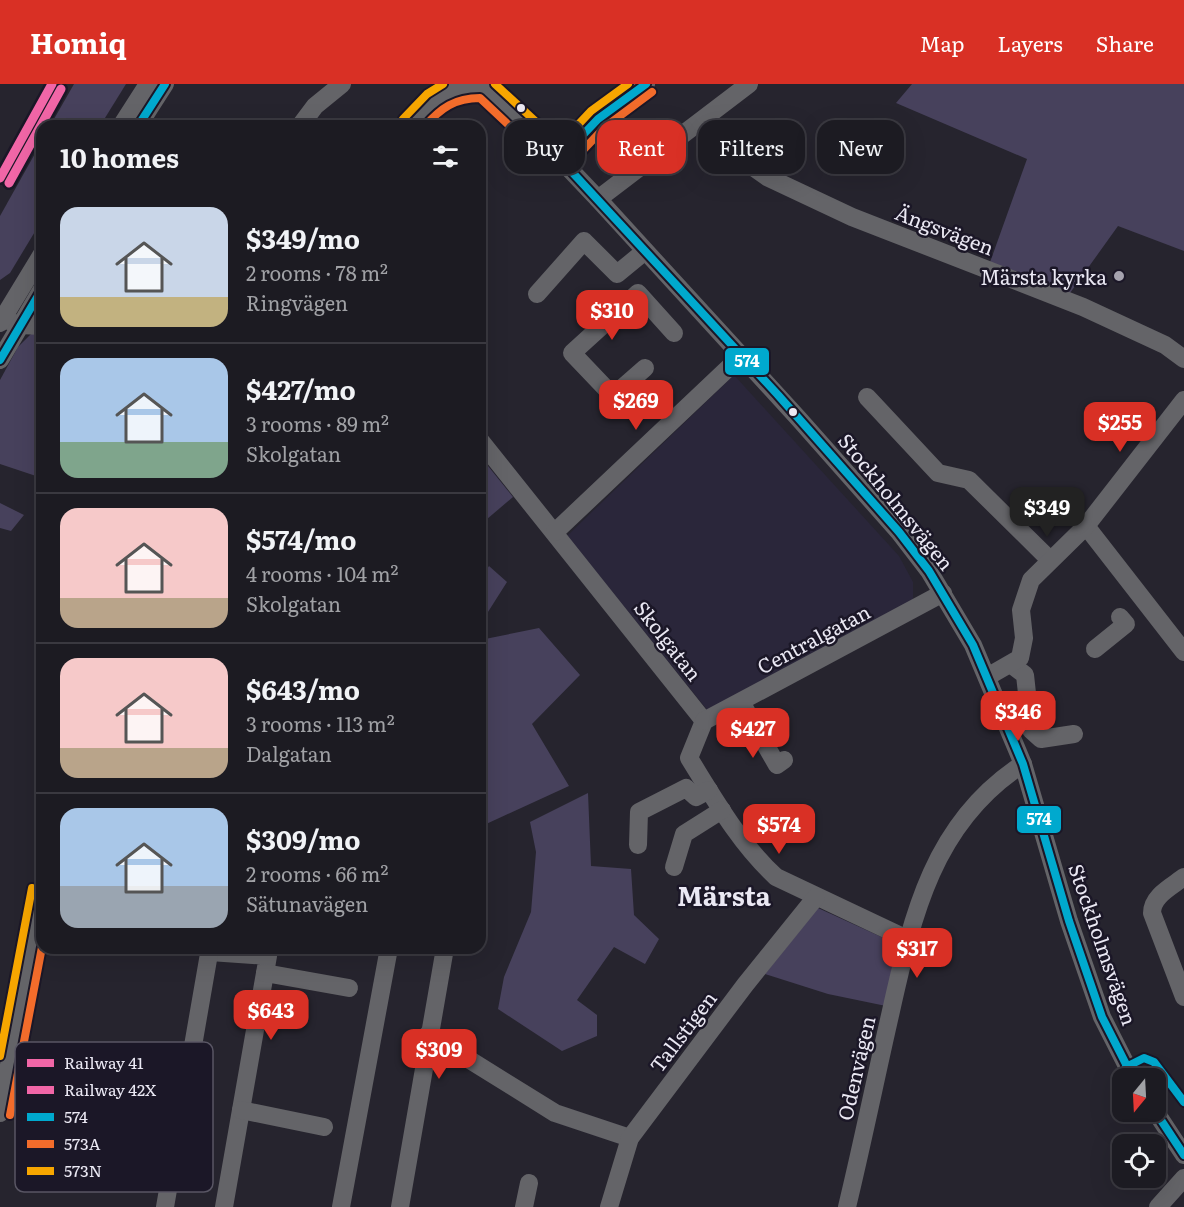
<!DOCTYPE html>
<meta charset="utf-8">
<style>
:root{--surface:#1c1b22;--page:#25242a;--text:#f1f3f6;--muted:#a0a1a5;--line:#3a3940;--accent:#d93025}
body{margin:0;font-family:Literata,serif;background:var(--page);color:var(--text);height:100vh;display:flex;flex-direction:column;font-size:22px;white-space:nowrap}
*{box-sizing:border-box;margin:0}
p{font-size:20px;color:var(--muted)}
.icon{flex:none;width:33px;height:33px;fill:none;stroke:currentColor;stroke-width:2;stroke-linecap:round;stroke-linejoin:round}
.map{position:relative;flex:1;overflow:hidden}
.side{position:absolute;left:36px;top:36px;width:450px;height:834px;display:flex;flex-direction:column;background:var(--surface);border-radius:18px;box-shadow:0 6px 24px #0002,0 0 0 2px var(--line)}
.side>*{flex:none}
.top-card{position:absolute;left:504px;top:36px;width:570px;height:54px;display:flex;gap:12px}
.needle{width:39px;rotate:198deg}
.fabs{position:absolute;left:1112px;top:984px;display:grid;gap:12px}
.fabs a{display:grid;place-items:center;width:54px;height:54px;border-radius:12px;background:var(--surface);box-shadow:0 6px 24px #0002,0 0 0 2px var(--line);font-size:30px}
.price{position:absolute;translate:-50% -51px;padding:0 14px;border-radius:12px;background:var(--accent);color:#fff;font-size:20px;line-height:39px;filter:drop-shadow(0 2px 3px #0008)}
.price::after{content:'';position:absolute;left:50%;top:36px;width:18px;height:14px;margin-left:-9px;background:inherit;clip-path:polygon(0 0,100% 0,50% 100%)}
.price.selected{background:#222;color:#fff}
ul{padding:0;list-style:none}
li{display:flex;align-items:center;gap:18px;height:150px;padding:0 24px}
li+li{border-top:2px solid var(--line)}
li span{display:grid;place-items:center;flex:none;width:168px;height:120px;border-radius:18px;color:#555}
li>.icon{margin-inline-start:auto}
span .icon{width:72px;height:72px;fill:#fffc;stroke-width:1}
li b{font-size:26px}
h2{display:flex;justify-content:space-between;align-items:center;height:72px;padding:0 24px;font-size:26px}
.tag{padding:0 21px;border-radius:18px;background:var(--surface);box-shadow:0 6px 24px #0002,0 0 0 2px var(--line);font-size:21px;line-height:54px}
.tag.selected{background:var(--accent);color:#fff}
header{display:flex;align-items:center;gap:36px;box-sizing:border-box;height:84px;padding:0 30px;background:var(--accent);color:#fff}
header strong{font-size:28px}
nav{display:flex;gap:33px;margin-inline-start:auto;font-size:21px}
.map>svg:first-child{display:block}
.built{fill:#2a263a}
.green{fill:#47415c}
.lines{fill:none;stroke-linecap:round;stroke-linejoin:round}
.minor{stroke:#646468;stroke-width:18}
.bus-1-casing{stroke:#1b1727;stroke-width:12}
.bus-2-casing{stroke:#1b1727;stroke-width:12}
.bus-3-casing{stroke:#1b1727;stroke-width:12}
.bus-1{stroke:#00a9ce;stroke-width:8}
.bus-2{stroke:#f36c2b;stroke-width:8}
.bus-3{stroke:#f7a600;stroke-width:8}
.rail-1-casing{stroke:#1b1727;stroke-width:14}
.rail-2-casing{stroke:#1b1727;stroke-width:14}
.rail-1{stroke:#f166a7;stroke-width:9}
.rail-2{stroke:#f166a7;stroke-width:9}
.bus-dot{fill:#eae8f3;stroke:#1b1727;stroke-width:2}
.poi-dot{fill:#a5a3ae;stroke:#1b1727;stroke-width:2}
.labels{text-anchor:middle;dominant-baseline:central;stroke-width:5;stroke-linejoin:round;paint-order:stroke}
.street-label{font-size:20px;fill:#eae8f3;stroke:#1b1727}
.poi-label{font-size:20px;fill:#eae8f3;stroke:#1b1727;text-anchor:end}
.district-label{font-size:26px;font-weight:bold;fill:#eae8f3;stroke:#1b1727}
.key{fill:#1b1727;stroke:#595664;stroke-width:1.5}
.key-label{font-size:16px;fill:#eae8f3}
.line-badge{stroke:#1b1727;stroke-width:2}
.badge-label{font-size:16px;text-anchor:middle;font-weight:bold;fill:#fff}
</style>
<header>
<strong>Homiq</strong>
<nav><a>Map</a><a>Layers</a><a>Share</a></nav>
</header>
<div class="map">
<svg width="1184" height="1123" viewBox="0 0 1184 1123">
<rect width="100%" height="100%" fill="#26242e"/>
<path class="built" d="M734,291L899,472L913,498V516L708,627L567,452Z"/>
<g class="green">
<path d="M74,0H126L100,42H50Z"/>
<path d="M912,0H1184V167L1118,142L1070,209L989,181L1027,75L896,19Z"/>
<path d="M42,57V136L10,189L0,196V132Z"/>
<path d="M31,250H42V364L36,392L0,380V296L18,263Z"/>
<path d="M480,372L513,413L480,441Z"/>
<path d="M0,419L24,431L11,447L0,444Z"/>
<path d="M489,482L507,498L481,539L485,555L539,544L580,591L532,640L569,702L484,741L483,722L480,717V495Z"/>
<path d="M588,709L591,782L631,785L634,831L659,855L645,880L614,863L577,916L597,931V952L562,967L498,925L504,893L531,828L536,768L530,738Z"/>
<path d="M818,824L899,861L886,922L828,910L765,890Z"/>
</g>
<g class="lines">
<g class="minor">
<path d="M703,38L733,69L767,93L852,133L1083,223L1165,261L1184,275"/>
<path d="M121,42L148,0"/>
<path d="M138,42L165,0"/>
<path d="M300,42L315,22L342,0"/>
<path d="M411,42C435,15 445,2 484,4L560,75L598,115L799,335L899,448L929,487L973,561L1023,680L1069,837L1102,933L1133,994"/>
<path d="M560,75L598,35L646,0"/>
<path d="M598,115L749,0"/>
<path d="M537,210L584,157L617,190L645,167"/>
<path d="M11,238L20,241L42,242"/>
<path d="M0,239L42,170"/>
<path d="M0,276L42,205"/>
<path d="M645,284L613,312L572,269L638,209L674,249"/>
<path d="M867,313L938,389L969,396L1050,476"/>
<path d="M480,356L704,637"/>
<path d="M1086,442L1184,568"/>
<path d="M555,448L741,272"/>
<path d="M1095,565L1126,540L1120,533"/>
<path d="M1012,581L1025,591L1031,646L1041,655L1074,650"/>
<path d="M987,593L1020,574L1024,554L1021,526L1031,496L1086,442L1184,316"/>
<path d="M741,618L777,681L784,676"/>
<path d="M704,637L689,674C715,716 740,760 776,793L907,855"/>
<path d="M704,637L943,509"/>
<path d="M638,761L639,728L686,704L696,713L709,706"/>
<path d="M674,783L684,750L722,726"/>
<path d="M1184,793C1171,803 1152,812 1152,829L1184,913"/>
<path d="M210,868L268,872L224,1123"/>
<path d="M265,889L349,904"/>
<path d="M428,950L555,1029L630,1054"/>
<path d="M241,1026L324,1043"/>
<path d="M1155,1027L1184,1071"/>
<path d="M0,1029L42,806"/>
<path d="M165,1123L210,864"/>
<path d="M341,1123L389,864"/>
<path d="M400,1123L445,864"/>
<path d="M524,1123L529,1099"/>
<path d="M609,1123L630,1054L745,901L816,813"/>
<path d="M847,1123C861,1065 873,1007 886,949C910,844 927,742 1023,680"/>
<path d="M1158,1123L1184,1094"/>
</g>
<g class="bus-1-casing">
<g id="bus-1">
<path d="M138,42L165,0"/>
<path d="M560,75L778,311L899,448L929,487L973,561L1023,680L1069,837L1102,933L1133,994"/>
<path d="M560,75L598,35L646,0"/>
<path d="M0,276L42,205"/>
<path d="M1126,983L1144,974L1154,978L1184,1018"/>
<path d="M1155,1027L1184,1071"/>
</g>
</g>
<g class="bus-2-casing">
<g id="bus-2">
<path d="M425,42C441,24 455,14 480,14L553,83L561,85L568,82L605,43L652,8"/>
<path d="M10,1031L42,863"/>
</g>
</g>
<g class="bus-3-casing">
<g id="bus-3">
<path d="M495,0L560,60L591,27L628,0"/>
<path d="M403,35L427,10L443,0"/>
<path d="M0,972L32,804"/>
</g>
</g>
<use href="#bus-1" class="bus-1"/>
<use href="#bus-2" class="bus-2"/>
<use href="#bus-3" class="bus-3"/>
<g class="rail-1-casing">
<path id="rail-1" d="M0,94L52,0"/>
</g>
<g class="rail-2-casing">
<path id="rail-2" d="M9,99L61,5"/>
</g>
<use href="#rail-1" class="rail-1"/>
<use href="#rail-2" class="rail-2"/>
</g>
<g class="bus-dot">
<circle cx="521" cy="24" r="5"/>
<circle cx="793" cy="328" r="5"/>
</g>
<circle class="poi-dot" cx="1119" cy="192" r="6"/>
<g class="labels">
<g class="street-label">
<text transform="translate(945 145) rotate(21)">Ängsvägen</text>
<text transform="translate(897 417) rotate(51)">Stockholmsvägen</text>
<text transform="translate(813 554) rotate(-28)">Centralgatan</text>
<text transform="translate(669 556) rotate(52)">Skolgatan</text>
<text transform="translate(1104 860) rotate(71)">Stockholmsvägen</text>
<text transform="translate(682 947) rotate(-53)">Tallstigen</text>
<text transform="translate(855 984) rotate(-77)">Odenvägen</text>
</g>
<g class="poi-label">
<text x="1107" y="192">Märsta kyrka</text>
</g>
<g class="district-label">
<text x="724" y="810">Märsta</text>
</g>
</g>
<rect x="15" y="958" width="198" height="150" rx="9" class="key"/>
<rect x="27" y="975" width="27" height="8" fill="#f166a7"/>
<rect x="27" y="1002" width="27" height="8" fill="#f166a7"/>
<rect x="27" y="1029" width="27" height="8" fill="#00a9ce"/>
<rect x="27" y="1056" width="27" height="8" fill="#f36c2b"/>
<rect x="27" y="1083" width="27" height="8" fill="#f7a600"/>
<g class="key-label">
<text x="64" y="985">Railway 41</text>
<text x="64" y="1012">Railway 42X</text>
<text x="64" y="1039">574</text>
<text x="64" y="1066">573A</text>
<text x="64" y="1093">573N</text>
</g>
<g class="line-badge">
<rect x="724" y="263" width="46" height="29" rx="6" fill="#00a9ce"/>
<rect x="1016" y="721" width="46" height="29" rx="6" fill="#00a9ce"/>
</g>
<g class="badge-label">
<text x="747" y="283">574</text>
<text x="1039" y="741">574</text>
</g>
</svg>
<div class="fabs">
<a><svg class="needle" viewBox="-14 -14 28 28"><path d="M0-13l5 13h-10z" fill="#e53935"/><path d="M0 13l5-13h-10z" fill="#a0a1a5"/></svg></a>
<a><svg class="icon" aria-label="locate" viewBox="0 0 24 24"><circle cx="12" cy="12" r="6"/><path d="M12 2v4M12 18v4M2 12h4M18 12h4"/></svg></a>
</div>
<b class="price" style="left:612px;top:257px">$310</b>
<b class="price" style="left:636px;top:347px">$269</b>
<b class="price" style="left:1120px;top:369px">$255</b>
<b class="price selected" style="left:1047px;top:454px">$349</b>
<b class="price" style="left:1018px;top:658px">$346</b>
<b class="price" style="left:753px;top:675px">$427</b>
<b class="price" style="left:779px;top:771px">$574</b>
<b class="price" style="left:917px;top:895px">$317</b>
<b class="price" style="left:271px;top:957px">$643</b>
<b class="price" style="left:439px;top:996px">$309</b>
<div class="top-card">
<a class="tag">Buy</a>
<a class="tag selected">Rent</a>
<a class="tag">Filters</a>
<a class="tag">New</a>
</div>
<section class="side">
<h2>10 homes<svg class="icon" aria-label="filters" viewBox="0 0 24 24"><path d="M4 7h16M4 17h16"/><circle cx="9" cy="7" r="2"/><circle cx="15" cy="17" r="2"/></svg></h2>
<ul>
<li><span style="background:linear-gradient(#c9d6e8 75%,#c2b280 0)"><svg class="icon" aria-label="home" viewBox="0 0 24 24"><path d="M3 11l9-7 9 7M6 9v11h12V9"/></svg></span><div><b>$349/mo</b><p>2 rooms · 78 m²</p><p>Ringvägen</p></div></li>
<li><span style="background:linear-gradient(#a9c7e8 70%,#7fa58c 0)"><svg class="icon" aria-label="home" viewBox="0 0 24 24"><path d="M3 11l9-7 9 7M6 9v11h12V9"/></svg></span><div><b>$427/mo</b><p>3 rooms · 89 m²</p><p>Skolgatan</p></div></li>
<li><span style="background:linear-gradient(#f6c9c9 75%,#b9a48a 0)"><svg class="icon" aria-label="home" viewBox="0 0 24 24"><path d="M3 11l9-7 9 7M6 9v11h12V9"/></svg></span><div><b>$574/mo</b><p>4 rooms · 104 m²</p><p>Skolgatan</p></div></li>
<li><span style="background:linear-gradient(#f6c9c9 75%,#b9a48a 0)"><svg class="icon" aria-label="home" viewBox="0 0 24 24"><path d="M3 11l9-7 9 7M6 9v11h12V9"/></svg></span><div><b>$643/mo</b><p>3 rooms · 113 m²</p><p>Dalgatan</p></div></li>
<li><span style="background:linear-gradient(#a9c7e8 65%,#9aa5b1 0)"><svg class="icon" aria-label="home" viewBox="0 0 24 24"><path d="M3 11l9-7 9 7M6 9v11h12V9"/></svg></span><div><b>$309/mo</b><p>2 rooms · 66 m²</p><p>Sätunavägen</p></div></li>
</ul>
</section>
</div>
